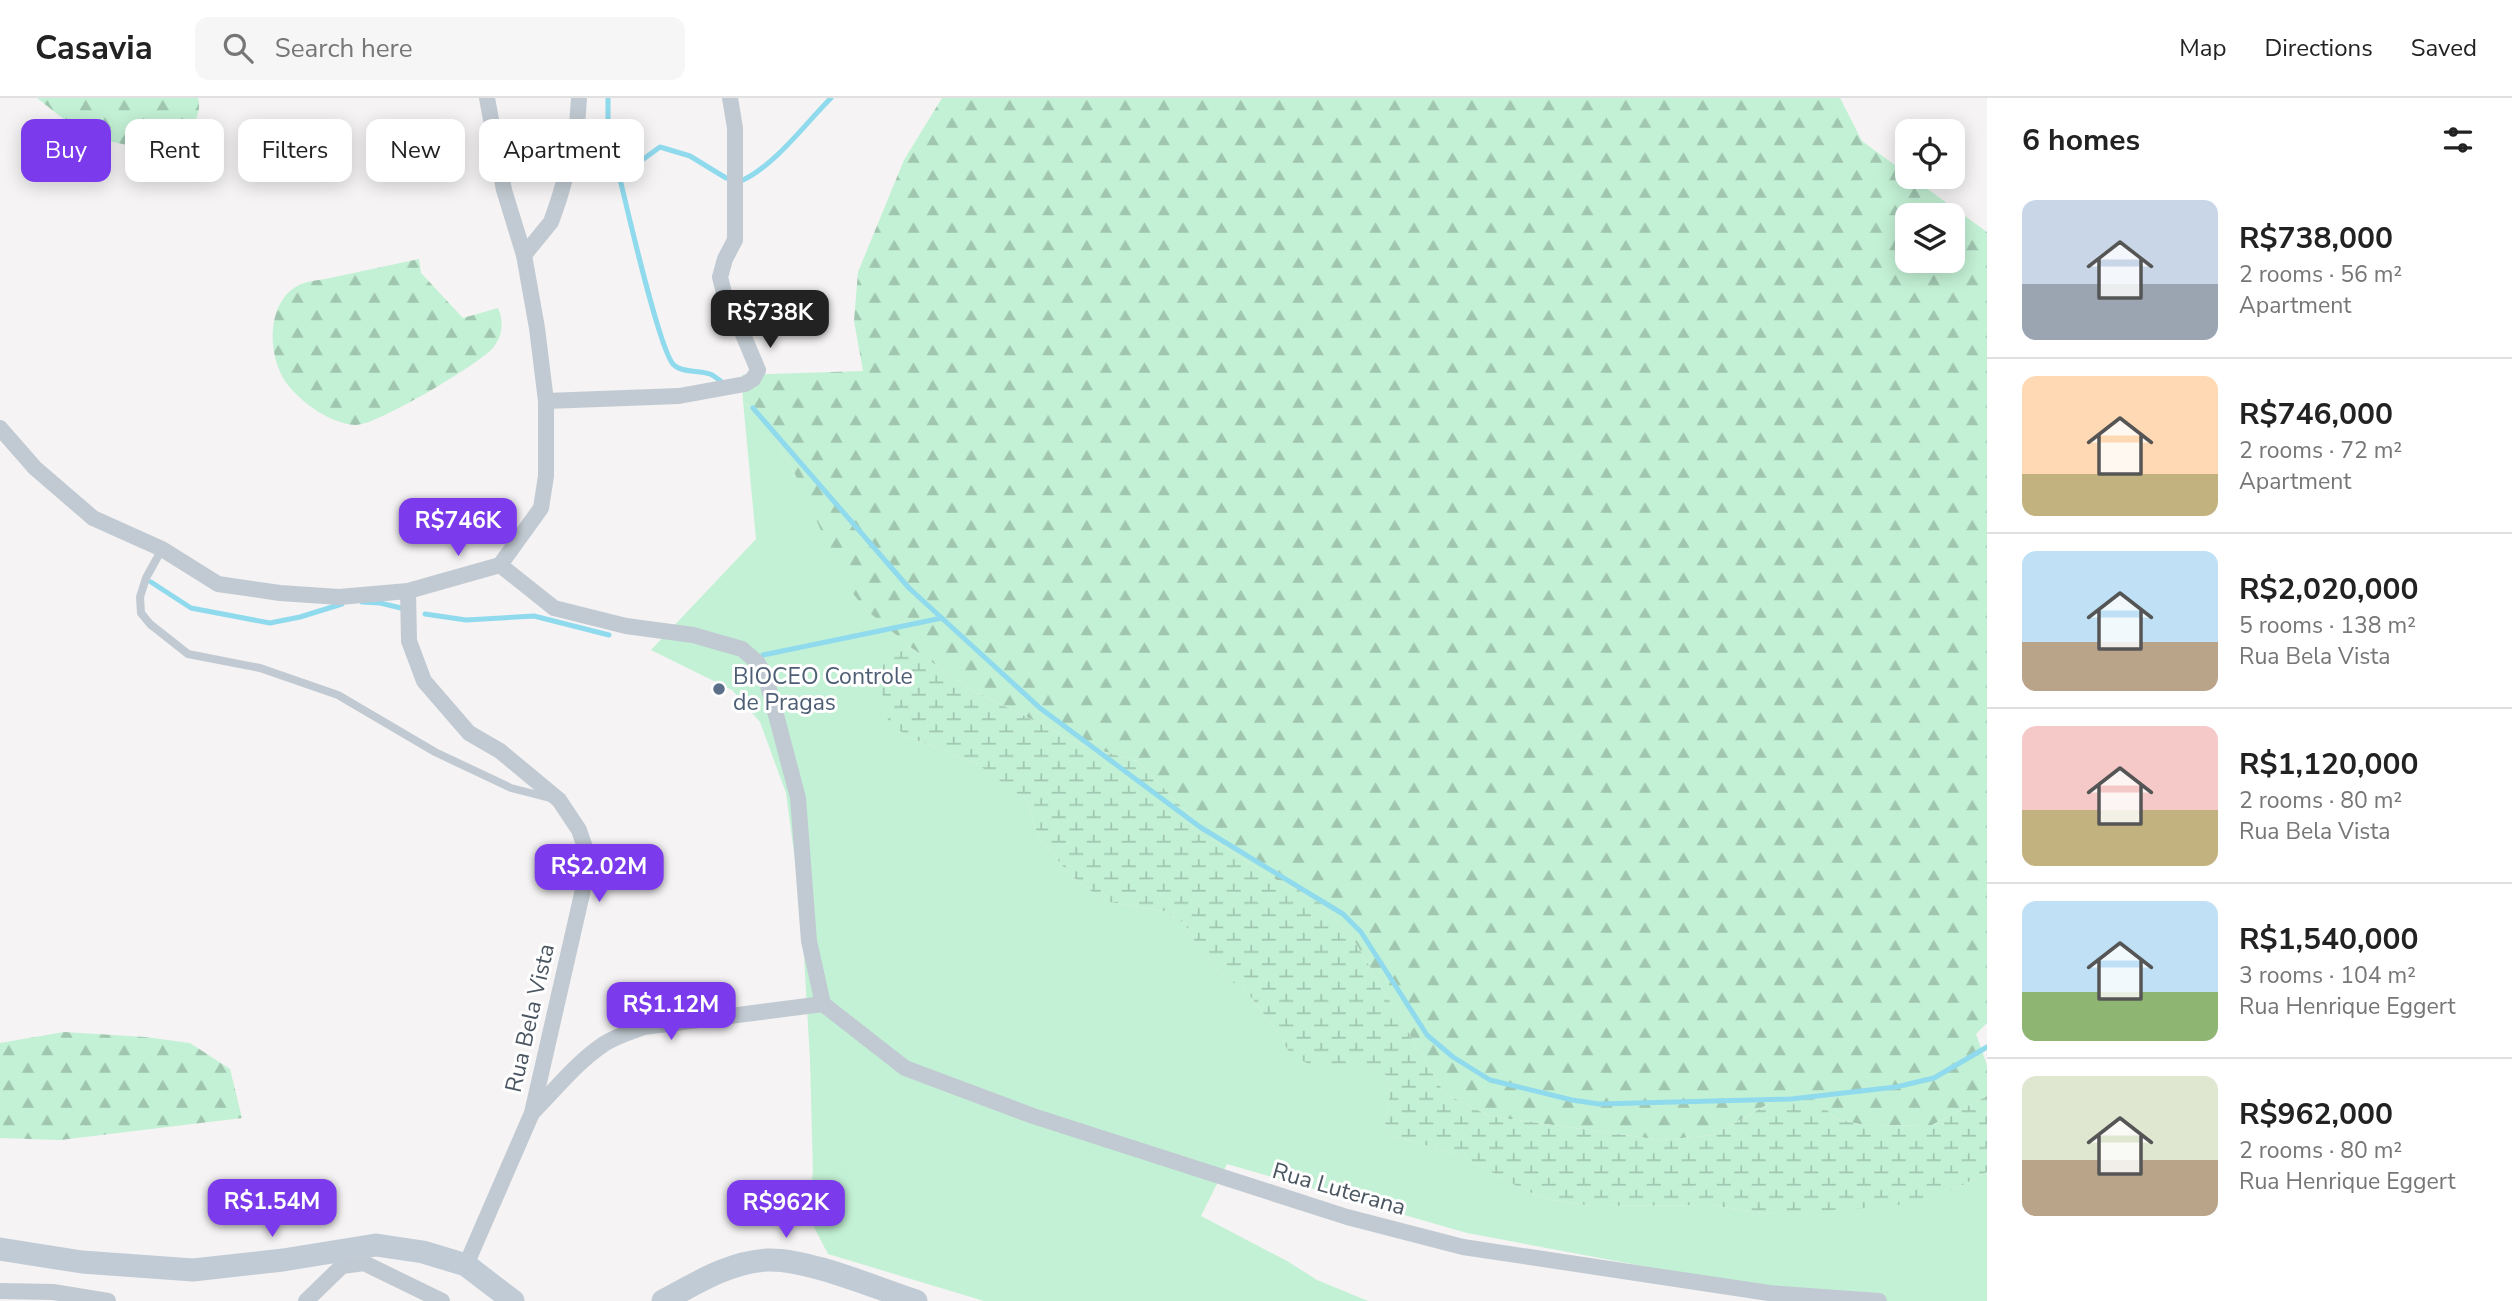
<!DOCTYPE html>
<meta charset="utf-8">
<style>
:root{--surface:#fff;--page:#f6f6f6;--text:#222;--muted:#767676;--line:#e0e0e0;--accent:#7c3aed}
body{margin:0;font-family:"Nunito Sans",sans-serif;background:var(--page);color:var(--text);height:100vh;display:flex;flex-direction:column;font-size:26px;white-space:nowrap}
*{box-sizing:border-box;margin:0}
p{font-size:23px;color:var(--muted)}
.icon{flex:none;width:38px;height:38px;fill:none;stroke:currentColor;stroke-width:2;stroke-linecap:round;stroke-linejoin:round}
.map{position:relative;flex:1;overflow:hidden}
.panel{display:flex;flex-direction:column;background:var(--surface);width:525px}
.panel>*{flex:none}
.hud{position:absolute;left:21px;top:21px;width:665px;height:63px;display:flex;gap:14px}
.buttons{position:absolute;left:1895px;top:21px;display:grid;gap:14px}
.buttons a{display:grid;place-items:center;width:70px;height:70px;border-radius:14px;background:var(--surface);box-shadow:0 4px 18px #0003;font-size:35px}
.price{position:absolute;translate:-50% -60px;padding:0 16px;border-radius:14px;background:var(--accent);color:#fff;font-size:23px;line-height:46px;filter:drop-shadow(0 2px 4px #0008)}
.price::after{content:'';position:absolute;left:50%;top:42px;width:21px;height:16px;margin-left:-10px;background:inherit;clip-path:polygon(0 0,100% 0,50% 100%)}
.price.current{background:#222;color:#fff}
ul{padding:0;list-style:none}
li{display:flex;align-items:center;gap:21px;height:175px;padding:0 35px}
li+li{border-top:2px solid var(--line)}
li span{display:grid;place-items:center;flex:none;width:196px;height:140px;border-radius:14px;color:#555}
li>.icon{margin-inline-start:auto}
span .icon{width:84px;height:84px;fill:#fffc;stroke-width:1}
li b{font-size:30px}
h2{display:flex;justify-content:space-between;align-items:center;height:84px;padding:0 35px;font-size:30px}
.tag{padding:0 24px;border-radius:14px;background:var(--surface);box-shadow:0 4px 18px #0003;font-size:24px;line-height:63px}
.tag.current{background:var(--accent);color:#fff}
header{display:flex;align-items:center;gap:42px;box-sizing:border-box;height:98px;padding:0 35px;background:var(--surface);border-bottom:2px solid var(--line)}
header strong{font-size:33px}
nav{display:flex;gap:38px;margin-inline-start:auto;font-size:24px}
.search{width:490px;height:63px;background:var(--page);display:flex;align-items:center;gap:18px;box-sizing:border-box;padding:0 24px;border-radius:14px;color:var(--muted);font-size:26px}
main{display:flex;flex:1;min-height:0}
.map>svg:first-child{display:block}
.grass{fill:#c3f1d5}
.forest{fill:url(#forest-firs);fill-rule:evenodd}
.wetland{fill:url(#wetland-marsh)}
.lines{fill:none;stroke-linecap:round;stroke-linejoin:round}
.stream{stroke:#90daee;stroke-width:5}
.lane{stroke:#c1cad2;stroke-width:8}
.street{stroke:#c1cad2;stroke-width:16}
.secondary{stroke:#c1cbd6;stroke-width:23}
.service-dot{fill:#5c6f8a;stroke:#fff;stroke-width:2.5}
.labels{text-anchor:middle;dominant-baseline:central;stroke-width:6;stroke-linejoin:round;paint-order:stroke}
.service-label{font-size:23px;fill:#4e5e75;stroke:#fff;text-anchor:start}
.street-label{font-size:23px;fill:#4a5661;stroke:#fff}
</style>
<header>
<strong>Casavia</strong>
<div class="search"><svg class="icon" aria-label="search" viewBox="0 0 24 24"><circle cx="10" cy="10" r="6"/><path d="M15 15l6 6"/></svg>Search here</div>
<nav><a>Map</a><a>Directions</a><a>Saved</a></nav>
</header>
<main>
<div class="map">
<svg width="1987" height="1203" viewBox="0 0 1987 1203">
<defs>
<pattern id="forest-firs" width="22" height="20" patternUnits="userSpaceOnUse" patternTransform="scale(1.75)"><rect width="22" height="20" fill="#c3f1d5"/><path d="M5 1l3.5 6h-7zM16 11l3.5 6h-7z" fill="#a0c6b0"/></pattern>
<pattern id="wetland-marsh" width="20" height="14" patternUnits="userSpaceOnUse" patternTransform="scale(1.75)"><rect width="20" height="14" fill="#c3f1d5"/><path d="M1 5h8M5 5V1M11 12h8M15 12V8" fill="none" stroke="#a0c6b0"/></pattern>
</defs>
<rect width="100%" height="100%" fill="#f5f3f3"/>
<path class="grass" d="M743,303L773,334L865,511L913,551L903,552L906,638L976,665L1005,685L1026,702L1038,737L1069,776L1104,803L1164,813L1184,825L1197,847L1220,874L1250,898L1274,929L1289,954L1364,968L1385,976L1391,990L1385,1025L1393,1038L1461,1057L1524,1092L1551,1102L1592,1108L1711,1107L1770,1116L1955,1091L1987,1074V1203H1829L1467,1135L1227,1066L1201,1118L1287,1163L1317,1182L1368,1203H984L828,1156L807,1116L813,1074L810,962L801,807L786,695L760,624L732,592L651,552L756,441Z"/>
<g class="forest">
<path d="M37,0H198C204,19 185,38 174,51L141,50L85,38Z"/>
<path d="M942,0H1840L1862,43L1907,76L1908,79H1911L1987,134V925L1976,936L1987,967V998L1932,1027L1869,1028L1836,1021L1819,1004L1770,1005L1713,1037L1661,1042L1489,1018L1444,995L1354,842L1318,802L1271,779L1215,743L1137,663L1085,648L970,591L913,551L865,511L845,485L799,384L773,334L743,303L742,277L863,273L854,223L858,174L904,62ZM1908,117H1953V163H1908Z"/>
<path d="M419,161L421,175L463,220L498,210C504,223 503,238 493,250C479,266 374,329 355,327C330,325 303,306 288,287C267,260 265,204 299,187C307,183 321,182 330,180C360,174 389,167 419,161Z"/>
<path d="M64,934L145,939L190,945L230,971L242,1020L60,1042L0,1040V945Z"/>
</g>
<path class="wetland" d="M913,551L970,591L1085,648L1137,663L1215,743L1271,779L1318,802L1354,842L1444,995L1489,1018L1661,1042L1713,1037L1794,992L1819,1004L1836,1021L1869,1028L1932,1027L1987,998V1074L1955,1091L1895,1108L1770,1116L1711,1107L1592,1108L1551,1102L1524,1092L1461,1057L1393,1038L1385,1025L1391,990L1385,976L1364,968L1313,969L1289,954L1274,929L1250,898L1220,874L1197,847L1184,825L1164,813L1104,803L1069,776L1038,737L1026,702L976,665L906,638L888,622L882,594L883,567L903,552Z"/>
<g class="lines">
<g class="stream">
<path d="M608,0V30C616,62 658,254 674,267C682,275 699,272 710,276C715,278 719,282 723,285"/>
<path d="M620,78L660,49L690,58L726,80"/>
<path d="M743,82C776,66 805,26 831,0"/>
<path d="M753,310L909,490L1040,610L1200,729L1343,816L1361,834L1427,937L1453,959L1490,982L1572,1002L1599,1006L1791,1001L1896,989L1934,980L1987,949"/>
<path d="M151,484L191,510L270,525L300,519L342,506"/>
<path d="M362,504L380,505L401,510"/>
<path d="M425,516L466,522L534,518L609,537"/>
<path d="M763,557L942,520"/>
</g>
<path class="lane" d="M162,451L146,480L140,499L141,515L150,526L188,556L260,570L338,597L435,654L511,690L550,700"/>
<g class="street">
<path d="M524,157L551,124L559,101L576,42L579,0"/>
<path d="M546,303L679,298L745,286L753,281L758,272L739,227L726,203L720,179L725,161L735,142V30L730,0"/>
<path d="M0,330L35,370L93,420L162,451L218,486L280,495L339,499L408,493L500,467L541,410L546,378V303L537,230L524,157L504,92L487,0"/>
<path d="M500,467L554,510L626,528L693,537L742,551L757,564L765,577L775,613L798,700L809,843L823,906"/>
<path d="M408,493L409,543L424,583L469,635L500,653L559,702L579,732L588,758L582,796L532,1015L466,1167"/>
<path d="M823,906L905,970L1033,1018L1347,1119L1463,1149L1769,1195L1879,1203"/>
<path d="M533,1014C555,992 577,964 604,946C616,938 630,934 644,929L823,906"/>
<path d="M0,1193L53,1194L108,1203"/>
<path d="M306,1203L342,1168L364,1165L442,1203"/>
</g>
<g class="secondary">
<path d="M0,1151L82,1164L193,1172L283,1162L376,1147L423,1154L466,1167L513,1203"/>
<path d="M663,1203C695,1186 729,1164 767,1162C806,1160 876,1190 916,1203"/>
</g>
</g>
<circle class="service-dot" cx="719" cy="591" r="7"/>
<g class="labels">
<g class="service-label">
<text x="733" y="578">BIOCEO Controle<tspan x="733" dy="26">de Pragas</tspan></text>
</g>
<g class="street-label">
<text transform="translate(530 920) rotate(-77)">Rua Bela Vista</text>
<text transform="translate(1339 1091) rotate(16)">Rua Luterana</text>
</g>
</g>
</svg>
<div class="buttons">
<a><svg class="icon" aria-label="locate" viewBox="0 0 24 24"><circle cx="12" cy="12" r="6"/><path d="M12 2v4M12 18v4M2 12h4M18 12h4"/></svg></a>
<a><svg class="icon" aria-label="layers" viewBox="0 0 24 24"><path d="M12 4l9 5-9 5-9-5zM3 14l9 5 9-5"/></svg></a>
</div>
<b class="price current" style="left:770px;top:252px">R$738K</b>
<b class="price" style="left:458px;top:460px">R$746K</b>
<b class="price" style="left:599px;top:806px">R$2.02M</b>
<b class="price" style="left:671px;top:944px">R$1.12M</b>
<b class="price" style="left:272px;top:1141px">R$1.54M</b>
<b class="price" style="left:786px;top:1142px">R$962K</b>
<div class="hud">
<a class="tag current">Buy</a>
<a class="tag">Rent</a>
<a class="tag">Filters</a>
<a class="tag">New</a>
<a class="tag">Apartment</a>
</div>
</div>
<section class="panel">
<h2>6 homes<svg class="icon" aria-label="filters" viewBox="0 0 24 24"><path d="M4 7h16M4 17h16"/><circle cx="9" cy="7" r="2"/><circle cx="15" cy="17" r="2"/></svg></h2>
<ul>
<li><span style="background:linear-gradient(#c9d6e8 60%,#9aa5b1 0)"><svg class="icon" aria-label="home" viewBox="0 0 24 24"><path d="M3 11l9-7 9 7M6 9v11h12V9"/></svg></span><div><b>R$738,000</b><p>2 rooms · 56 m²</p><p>Apartment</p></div></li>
<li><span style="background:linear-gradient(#ffd9b3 70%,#c2b280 0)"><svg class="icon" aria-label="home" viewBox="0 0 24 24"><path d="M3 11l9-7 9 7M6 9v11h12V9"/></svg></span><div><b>R$746,000</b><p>2 rooms · 72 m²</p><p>Apartment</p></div></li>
<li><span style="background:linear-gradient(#bfe0f5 65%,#b9a48a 0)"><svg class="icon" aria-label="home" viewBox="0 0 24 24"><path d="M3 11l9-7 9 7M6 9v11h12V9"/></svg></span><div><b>R$2,020,000</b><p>5 rooms · 138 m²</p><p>Rua Bela Vista</p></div></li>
<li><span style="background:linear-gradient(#f6c9c9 60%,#c2b280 0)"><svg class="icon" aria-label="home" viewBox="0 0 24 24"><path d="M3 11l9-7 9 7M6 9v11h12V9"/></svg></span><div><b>R$1,120,000</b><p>2 rooms · 80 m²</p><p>Rua Bela Vista</p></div></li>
<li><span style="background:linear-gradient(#bfe0f5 65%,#8fb573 0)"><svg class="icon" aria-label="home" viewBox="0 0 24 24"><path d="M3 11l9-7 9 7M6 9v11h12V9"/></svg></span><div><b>R$1,540,000</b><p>3 rooms · 104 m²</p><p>Rua Henrique Eggert</p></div></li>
<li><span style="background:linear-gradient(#dfe7d0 60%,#b9a48a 0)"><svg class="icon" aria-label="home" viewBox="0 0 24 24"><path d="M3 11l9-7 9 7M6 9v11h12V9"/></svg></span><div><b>R$962,000</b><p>2 rooms · 80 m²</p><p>Rua Henrique Eggert</p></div></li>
</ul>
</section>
</main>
